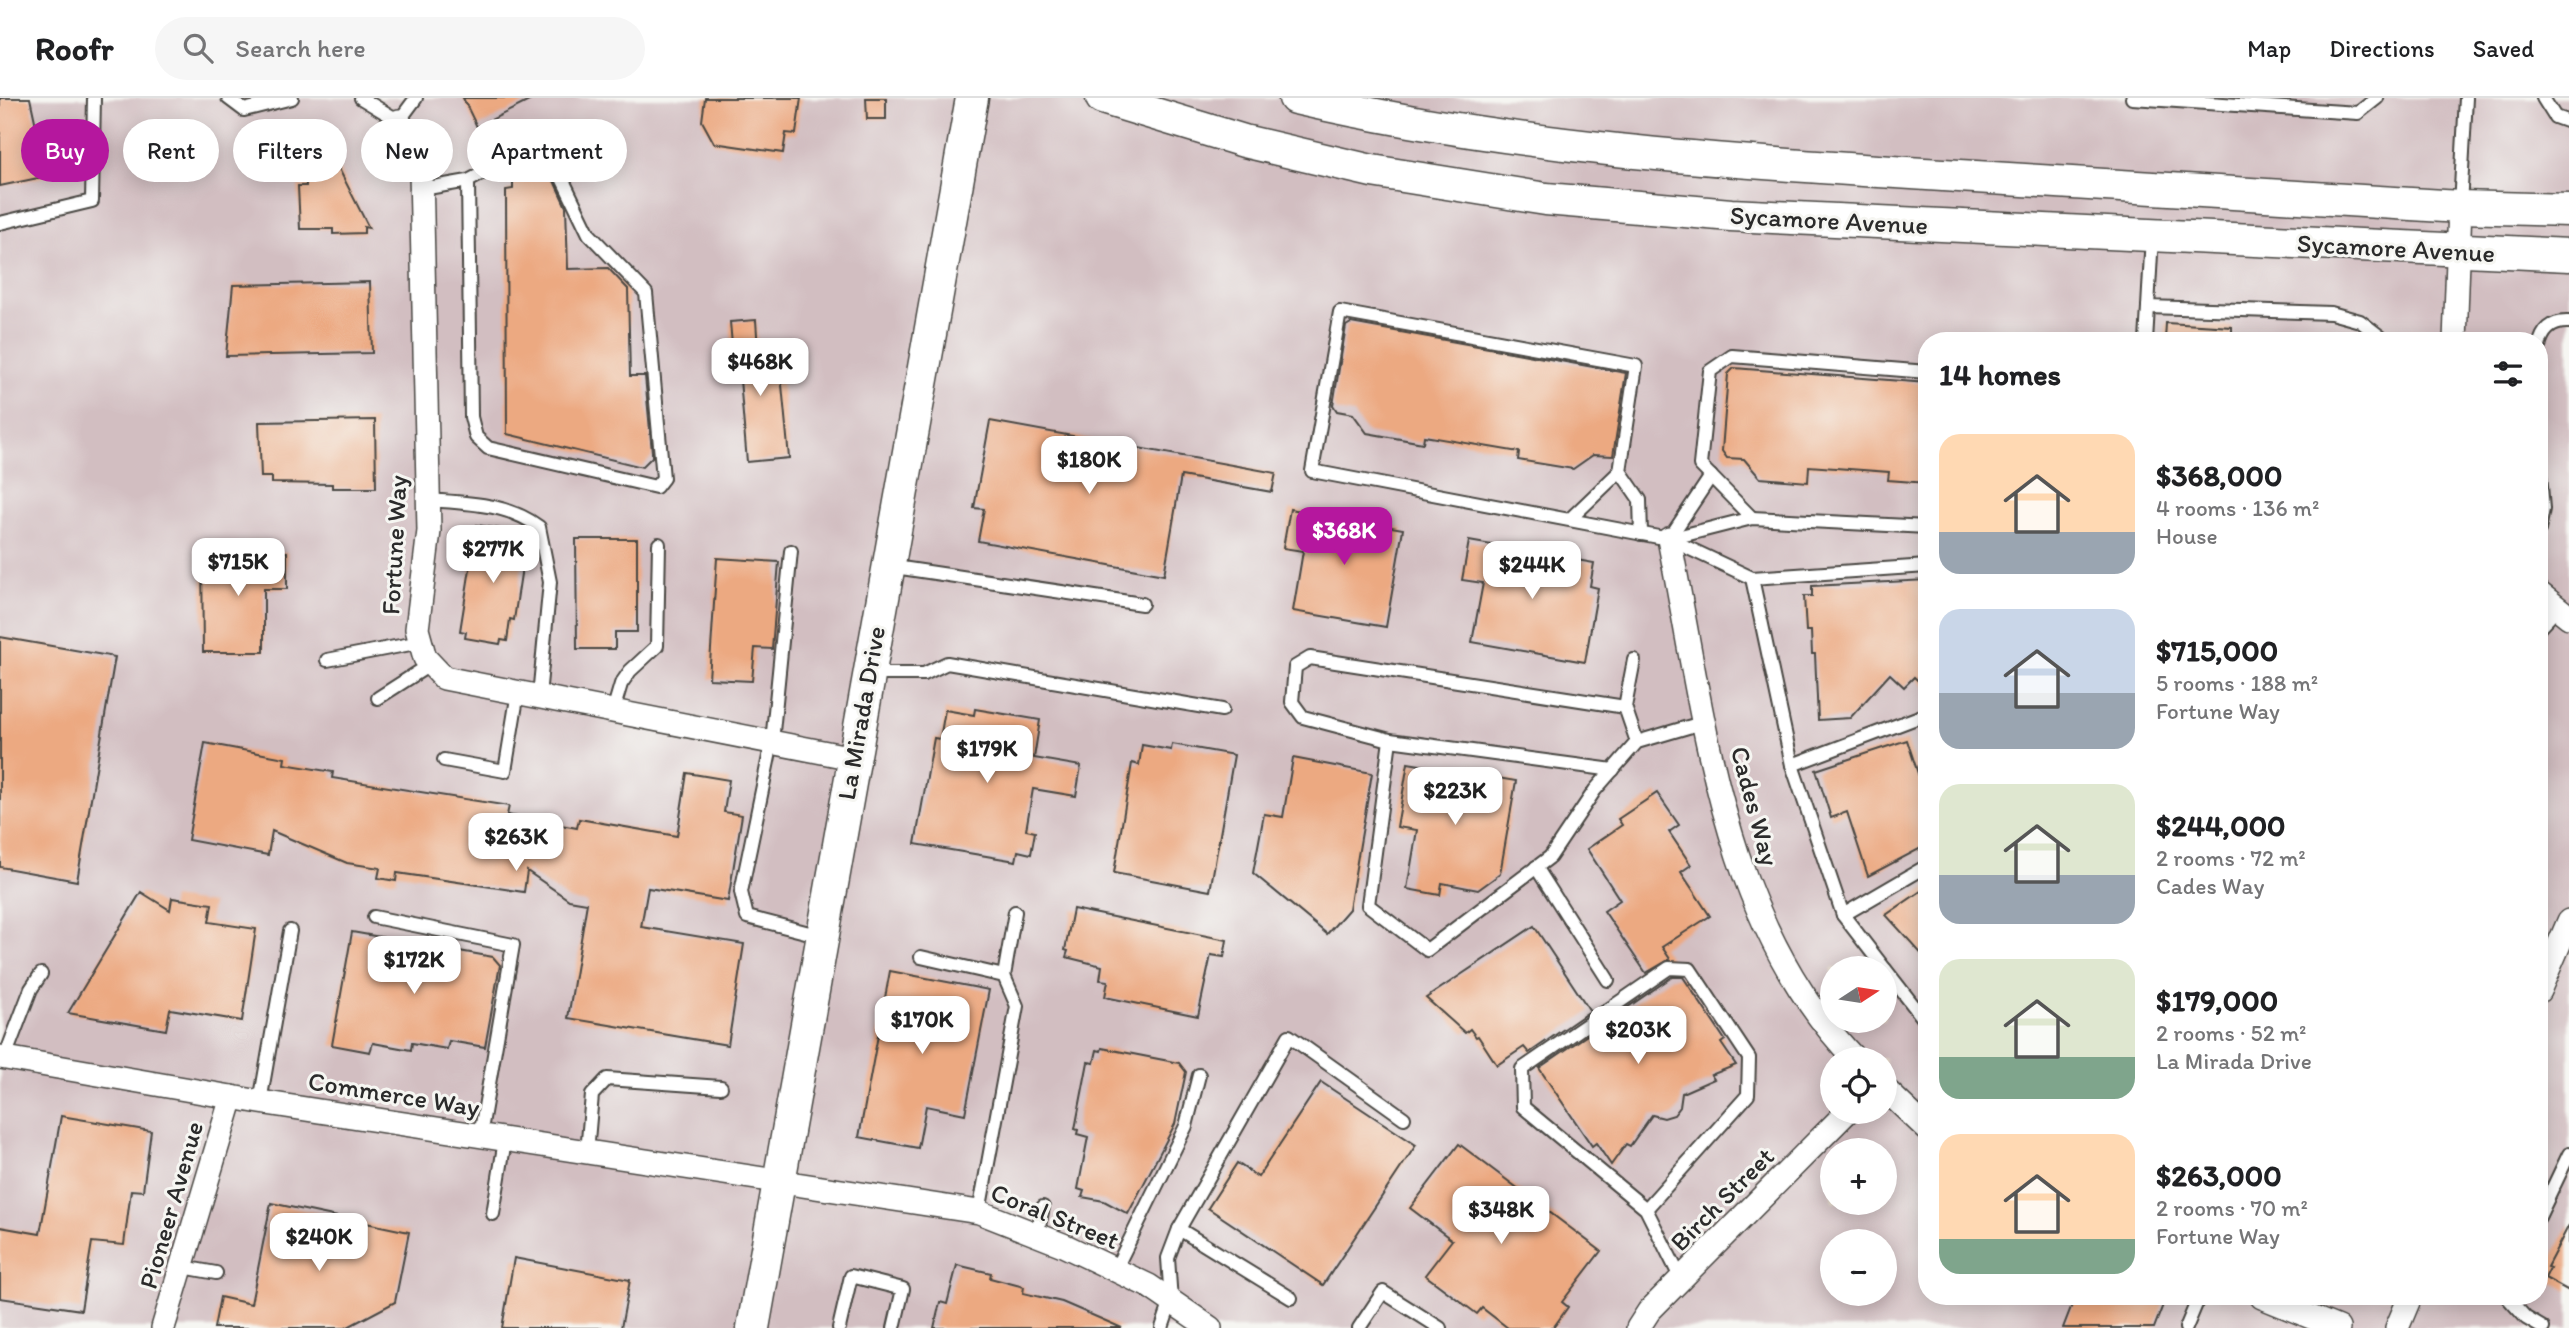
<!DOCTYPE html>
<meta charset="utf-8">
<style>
:root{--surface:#fff;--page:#f6f6f6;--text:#202124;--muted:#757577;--line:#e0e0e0;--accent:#b5179e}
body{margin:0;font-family:Itim,sans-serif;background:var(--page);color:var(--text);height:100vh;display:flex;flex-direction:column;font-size:26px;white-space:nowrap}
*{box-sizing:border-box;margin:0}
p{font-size:23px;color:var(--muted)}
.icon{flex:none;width:38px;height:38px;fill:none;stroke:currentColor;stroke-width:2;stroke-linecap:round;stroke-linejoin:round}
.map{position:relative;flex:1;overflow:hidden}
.side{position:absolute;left:1918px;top:234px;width:630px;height:973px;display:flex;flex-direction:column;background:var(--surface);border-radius:28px;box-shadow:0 4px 18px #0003}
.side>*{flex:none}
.hud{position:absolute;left:21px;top:21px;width:665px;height:63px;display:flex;gap:14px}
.needle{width:46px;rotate:78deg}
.tools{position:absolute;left:1820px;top:858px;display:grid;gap:14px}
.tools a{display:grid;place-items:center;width:77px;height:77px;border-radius:50%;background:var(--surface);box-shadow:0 4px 18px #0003;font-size:35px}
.price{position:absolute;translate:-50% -60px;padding:0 16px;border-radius:14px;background:#fff;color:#222;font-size:23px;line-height:46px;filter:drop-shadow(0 2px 4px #0008)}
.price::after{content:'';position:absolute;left:50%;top:42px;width:21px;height:16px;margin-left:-10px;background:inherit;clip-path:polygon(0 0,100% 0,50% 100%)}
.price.selected{background:var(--accent);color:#fff}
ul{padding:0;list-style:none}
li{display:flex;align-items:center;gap:21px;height:175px;padding:0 21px}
li span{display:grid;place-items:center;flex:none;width:196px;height:140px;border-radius:21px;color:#555}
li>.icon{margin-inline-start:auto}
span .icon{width:84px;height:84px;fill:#fffc;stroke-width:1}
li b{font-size:30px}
h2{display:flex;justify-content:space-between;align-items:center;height:84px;padding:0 21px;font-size:30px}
.tag{padding:0 24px;border-radius:32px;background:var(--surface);box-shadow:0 4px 18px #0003;font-size:24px;line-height:63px}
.tag.selected{background:var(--accent);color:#fff}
header{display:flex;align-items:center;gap:42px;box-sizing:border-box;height:98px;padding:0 35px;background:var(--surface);border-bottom:2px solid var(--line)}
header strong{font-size:33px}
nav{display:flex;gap:38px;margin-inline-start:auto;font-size:24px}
.search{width:490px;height:63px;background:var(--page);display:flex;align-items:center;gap:18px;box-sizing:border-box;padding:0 24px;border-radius:38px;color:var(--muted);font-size:26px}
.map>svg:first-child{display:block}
.industrial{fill:#d2bec1;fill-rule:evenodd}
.building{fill:#eca981}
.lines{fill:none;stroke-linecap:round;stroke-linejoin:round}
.service-casing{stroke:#494743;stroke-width:16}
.minor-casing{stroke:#494743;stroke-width:26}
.secondary-casing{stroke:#494743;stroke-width:35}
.service{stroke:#fff;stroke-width:12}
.minor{stroke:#fff;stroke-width:23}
.secondary{stroke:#fff;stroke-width:32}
.labels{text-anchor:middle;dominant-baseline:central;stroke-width:6;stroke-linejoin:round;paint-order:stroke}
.street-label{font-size:26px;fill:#2b2b2b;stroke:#f6f6f2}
</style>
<header>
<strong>Roofr</strong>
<div class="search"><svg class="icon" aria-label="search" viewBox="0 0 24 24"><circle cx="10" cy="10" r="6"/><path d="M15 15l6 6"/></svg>Search here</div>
<nav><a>Map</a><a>Directions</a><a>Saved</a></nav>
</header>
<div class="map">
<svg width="2569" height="1230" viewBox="0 0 2569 1230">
<rect width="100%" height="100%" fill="#f6f6f2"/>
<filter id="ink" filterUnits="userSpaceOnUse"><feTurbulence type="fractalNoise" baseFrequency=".0143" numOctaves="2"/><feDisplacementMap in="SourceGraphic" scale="14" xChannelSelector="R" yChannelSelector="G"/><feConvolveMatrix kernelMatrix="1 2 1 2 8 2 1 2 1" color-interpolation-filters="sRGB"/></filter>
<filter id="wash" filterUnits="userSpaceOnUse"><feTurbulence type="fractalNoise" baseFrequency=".00686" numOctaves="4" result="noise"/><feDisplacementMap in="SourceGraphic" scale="28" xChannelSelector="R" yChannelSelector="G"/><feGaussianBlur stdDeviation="1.57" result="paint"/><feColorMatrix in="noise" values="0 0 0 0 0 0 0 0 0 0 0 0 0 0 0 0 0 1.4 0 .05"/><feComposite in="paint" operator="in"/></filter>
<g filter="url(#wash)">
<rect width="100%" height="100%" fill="#f1e5cc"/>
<path class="industrial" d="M0,0H2569V1230H0ZM1927,243H2539V1199H1927ZM1832,870H1885V922H1832ZM1832,961H1885V1013H1832ZM1832,1052H1885V1104H1832ZM1832,1143H1885V1195H1832Z"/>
<g id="blocks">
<g class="building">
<path d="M0,0H30L40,46L50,44L57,76L0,88Z"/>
<path d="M463,0H535L477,29Z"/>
<path d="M705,0H801L796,36L786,35L783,55L714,45L702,23Z"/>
<path d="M866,0H886V21H867Z"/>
<path d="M305,61H334L369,130L364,129V135L333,136V131H300L298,88H306Z"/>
<path d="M550,74L566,109L568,171L608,170L628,191L630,278H645L652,354V359L642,369L507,336L506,92L513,91V82H522V75Z"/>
<path d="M370,184L372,255L226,258L233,187Z"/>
<path d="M756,222L759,268L780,266L789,360L747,364L738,258H733L730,224Z"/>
<path d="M1351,225L1626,275L1613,358L1593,357L1573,371L1518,362L1519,354L1424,338L1423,345L1367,335L1353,316L1337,313L1333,307L1346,228Z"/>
<path d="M2166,225L2232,229V243H2165Z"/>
<path d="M1734,270L1927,285V385L1888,382L1889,374L1809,368L1808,384L1760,380L1744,361L1727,360L1722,353L1728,276Z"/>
<path d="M375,322L376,390H332V386L272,385V379H261L259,324Z"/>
<path d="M990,323L1276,375L1272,394L1181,378L1164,477L978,443L984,411L974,410Z"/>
<path d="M1290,411L1403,431L1386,529L1293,513L1303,453L1283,450Z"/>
<path d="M477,427L512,433L526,443L514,522L510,521L507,543L501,542L500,546L465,540L466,534L460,533Z"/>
<path d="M576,441H637V534H615V551H577Z"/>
<path d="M1469,443L1594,465L1590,488L1598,490L1585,564L1472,544L1483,485L1462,482Z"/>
<path d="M287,454V491H264V554H203L202,455Z"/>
<path d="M717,460L779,464L772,551L755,550L752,583L709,581Z"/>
<path d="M1927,482V591L1914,579L1904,589L1890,576L1850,620L1818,622L1815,556H1812L1811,533H1806L1804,498H1812V488Z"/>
<path d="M0,539L115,559L77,783L0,769Z"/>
<path d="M975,611L1040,622L1034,660L1081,668L1076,698L1033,691L1026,732L1035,734L1031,756L1018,753L1016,763L915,746L934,640L940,641L945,612L974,617Z"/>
<path d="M1907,642L1927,703V747L1868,778L1847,714L1831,720L1816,672Z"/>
<path d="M205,645L285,660L284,666L333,674L332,680L509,708L507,717L577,730L579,721L677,738L687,675L729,682L724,714L742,717L728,803L648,790L641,829L744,846L728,947L568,920L587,805L569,802L527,773L524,794L397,775L396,783L378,780L380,770L347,765L272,733L268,757L188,742Z"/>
<path d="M1172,646L1234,657L1210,793L1114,775L1132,665L1139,667L1142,647L1171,652Z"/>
<path d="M1293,660L1372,675L1349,811L1327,836L1253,775L1264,716L1283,719Z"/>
<path d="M1408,665L1516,683L1500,776L1478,792L1442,785L1440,797L1407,791L1417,732L1397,729Z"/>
<path d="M1657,695L1679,727L1669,734L1691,767L1681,774L1710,818L1662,849L1670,861L1646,875L1604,813L1620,802L1587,751L1622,727L1618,721Z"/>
<path d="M1927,789V862L1886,817Z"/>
<path d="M141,794L170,812L172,800L212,806L209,824L256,831L242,923L170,911L166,932L68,915Z"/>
<path d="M1073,811L1227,842L1224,859L1211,857L1198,918L1105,899L1108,883L1100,882L1102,868L1066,859L1068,853L1065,852Z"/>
<path d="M1534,828L1590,913L1529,955L1524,949L1497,967L1478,938L1476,939L1470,931L1465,935L1426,900Z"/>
<path d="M352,834L493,859L500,867L485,949L449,943L447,951L412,945L411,952L373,945L370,954L332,947Z"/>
<path d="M890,873L989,892L965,1016L926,1008L918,1050L859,1039Z"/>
<path d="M1672,879H1683L1725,942L1721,945L1736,967L1711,977L1714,981L1682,995L1680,1009L1674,1017L1664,1020L1652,1017L1630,1048L1626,1046L1611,1067L1596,1045L1592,1048L1539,970Z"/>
<path d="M1102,950L1179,965L1186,974L1175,1026L1128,1116L1104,1103L1082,1099L1084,1093L1078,1091L1088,1039L1077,1036L1078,1032L1075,1031L1088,964L1094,965L1097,952L1101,953Z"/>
<path d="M1321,984L1416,1047L1323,1187L1208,1110L1237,1065L1258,1079Z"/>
<path d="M61,1018L151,1033L143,1093L131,1092L124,1147L92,1144L81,1212L0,1200V1129L40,1136Z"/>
<path d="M1459,1046L1601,1153L1562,1204L1568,1209L1553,1230H1508L1482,1210L1477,1216L1425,1177L1452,1142L1410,1110Z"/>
<path d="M271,1105L409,1134L395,1204L346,1230H214L220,1199L251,1206Z"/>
<path d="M2569,1127V1193L2545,1180L2550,1170L2547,1169Z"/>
<path d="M514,1160L630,1182L621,1230H502Z"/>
<path d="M957,1167L991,1175L990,1180L1024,1189L1023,1195L1062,1204L1122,1230H934L940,1204L947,1206Z"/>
<path d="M2075,1199H2166L2154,1230H2063Z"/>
</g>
</g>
</g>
<g filter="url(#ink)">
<use href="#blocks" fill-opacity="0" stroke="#494743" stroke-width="2"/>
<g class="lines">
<g class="service-casing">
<g id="service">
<path d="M228,0L244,12L292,0"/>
<path d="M361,0L399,23L416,0"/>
<path d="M2132,0L2358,15L2377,0"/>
<path d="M2543,0L2555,19L2569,24"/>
<path d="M422,91L468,83L544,43L589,136L646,195L663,380L656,389L488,350L476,339L471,319L468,83"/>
<path d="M2460,108L2466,0"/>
<path d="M0,125L92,103L94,0"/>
<path d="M2152,138L2148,209L2331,215L2360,223L2386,243"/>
<path d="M2146,243L2148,209"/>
<path d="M2539,249C2542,232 2552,223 2569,224"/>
<path d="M2539,365L2543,411L2539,432"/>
<path d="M1620,373L1640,402L1641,436"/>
<path d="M428,402C466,405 508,405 539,429L550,484L539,598"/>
<path d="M1752,420L1700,367L1710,273L1732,258L1927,274"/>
<path d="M1569,422L1620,373L1636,268L1340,214L1312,373L1669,441L1752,480L1792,667L1843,817L1927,768"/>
<path d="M1669,441L1752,420L1927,429"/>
<path d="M1669,441L1711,378"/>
<path d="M791,453L772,644L741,794L747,819L821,838"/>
<path d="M888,468L1142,506"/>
<path d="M1752,480L1927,468"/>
<path d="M2539,530L2558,510"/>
<path d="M327,562L421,544"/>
<path d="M868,576H924L947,565L1222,612"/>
<path d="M378,600L431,566"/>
<path d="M1625,609L1634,562"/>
<path d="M613,613L621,586L630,573L657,548L659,446"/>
<path d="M1390,642L1613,672"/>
<path d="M1637,644L1625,609L1310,560L1295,569L1292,604L1303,619L1390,642L1368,807L1427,852L1550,759L1595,692L1637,644L1705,624"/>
<path d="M444,662L505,673L518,594"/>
<path d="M1792,667L1927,616"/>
<path d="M1536,769L1608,882"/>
<path d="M1843,817L1884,870"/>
<path d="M374,819L513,847L480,1038"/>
<path d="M921,859L1004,878L1017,908L979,1114"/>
<path d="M1885,871L1927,925"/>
<path d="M1004,878L1015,814"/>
<path d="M5,959L31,891L41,876"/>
<path d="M260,1004L290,833"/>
<path d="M587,1054L592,997L607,981L721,989"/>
<path d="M1646,1111L1748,997L1749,960L1690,871L1669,870L1522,971L1523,1009L1646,1111L1681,1181"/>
<path d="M493,1116L505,1042"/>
<path d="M2539,1119L2569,1056"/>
<path d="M1179,1131L1289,938L1404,1020"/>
<path d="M1037,1137L1043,1109"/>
<path d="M183,1169L216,1175"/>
<path d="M1115,1172L1186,1028L1199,977"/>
<path d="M2507,1199L2526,1220L2543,1230"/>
<path d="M839,1230L851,1178L903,1191L894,1230"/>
<path d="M1162,1230L1171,1203L1168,1160L1179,1131L1291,1200"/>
<path d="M1359,1230L1383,1194L1440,1230"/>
<path d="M2186,1230L2199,1199"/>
</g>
</g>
<g class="minor-casing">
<g id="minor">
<path d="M399,23L421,74L429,433L417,531L425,560L444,580L853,660"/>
<path d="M2455,243L2460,109"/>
<path d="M1669,441C1705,620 1721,823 1855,961"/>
<path d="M2539,495L2569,519"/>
<path d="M2539,893L2569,823"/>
<path d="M0,959L260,1004L979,1114L1063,1147L1149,1188L1210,1230"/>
<path d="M1885,991L1927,1031"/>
<path d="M2262,1199L2338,1230"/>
<path d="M163,1230L232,999"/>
<path d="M1638,1230L1649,1213L1848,1013"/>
<path d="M2397,1230L2410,1199"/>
</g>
</g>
<g class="secondary-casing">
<g id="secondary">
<path d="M1102,0L1244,43L1372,73L1546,101L1731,117L2569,157"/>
<path d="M1295,0C1508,49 1725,64 1943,77C2115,88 2288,98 2460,109L2569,112"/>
<path d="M753,1230L972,0"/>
</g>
</g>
<use href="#service" class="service"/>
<use href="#minor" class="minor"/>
<use href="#secondary" class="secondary"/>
</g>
</g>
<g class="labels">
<g class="street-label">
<text transform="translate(1829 122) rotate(3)">Sycamore Avenue</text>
<text transform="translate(2396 150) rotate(3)">Sycamore Avenue</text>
<text transform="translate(394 447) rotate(-87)">Fortune Way</text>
<text transform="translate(861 615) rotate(-80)">La Mirada Drive</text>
<text transform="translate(1755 708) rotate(75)">Cades Way</text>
<text transform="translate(394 996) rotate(9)">Commerce Way</text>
<text transform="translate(1722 1101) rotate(-45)">Birch Street</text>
<text transform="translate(171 1107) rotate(-74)">Pioneer Avenue</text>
<text transform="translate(1055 1118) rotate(22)">Coral Street</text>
</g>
</g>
</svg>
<div class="tools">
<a><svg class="needle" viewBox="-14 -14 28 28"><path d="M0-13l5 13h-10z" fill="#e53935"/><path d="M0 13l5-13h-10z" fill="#757577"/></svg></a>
<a><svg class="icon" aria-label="locate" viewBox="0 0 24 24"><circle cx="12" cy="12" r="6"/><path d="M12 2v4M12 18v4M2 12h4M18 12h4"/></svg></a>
<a>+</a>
<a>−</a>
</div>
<b class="price" style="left:760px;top:300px">$468K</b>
<b class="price" style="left:1089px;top:398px">$180K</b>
<b class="price selected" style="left:1344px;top:469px">$368K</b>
<b class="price" style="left:493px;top:487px">$277K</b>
<b class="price" style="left:238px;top:500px">$715K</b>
<b class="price" style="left:1532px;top:503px">$244K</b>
<b class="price" style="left:987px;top:687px">$179K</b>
<b class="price" style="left:1455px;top:729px">$223K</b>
<b class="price" style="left:516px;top:775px">$263K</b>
<b class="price" style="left:414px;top:898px">$172K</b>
<b class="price" style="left:922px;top:958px">$170K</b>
<b class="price" style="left:1638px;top:968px">$203K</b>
<b class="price" style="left:1501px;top:1148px">$348K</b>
<b class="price" style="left:319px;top:1175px">$240K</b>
<div class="hud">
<a class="tag selected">Buy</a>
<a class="tag">Rent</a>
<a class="tag">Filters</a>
<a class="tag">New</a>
<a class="tag">Apartment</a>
</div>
<section class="side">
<h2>14 homes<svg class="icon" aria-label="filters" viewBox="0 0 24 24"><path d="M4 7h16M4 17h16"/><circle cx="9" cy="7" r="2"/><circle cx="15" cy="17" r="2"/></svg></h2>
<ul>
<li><span style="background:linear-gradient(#ffd9b3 70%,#9aa5b1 0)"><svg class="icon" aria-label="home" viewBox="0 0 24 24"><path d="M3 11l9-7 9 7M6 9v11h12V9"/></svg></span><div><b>$368,000</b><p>4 rooms · 136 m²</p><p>House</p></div></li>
<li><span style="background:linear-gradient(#c9d6e8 60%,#9aa5b1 0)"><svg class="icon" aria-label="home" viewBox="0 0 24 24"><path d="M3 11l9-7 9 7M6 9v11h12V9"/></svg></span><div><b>$715,000</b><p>5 rooms · 188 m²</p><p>Fortune Way</p></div></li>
<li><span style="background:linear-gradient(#dfe7d0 65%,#9aa5b1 0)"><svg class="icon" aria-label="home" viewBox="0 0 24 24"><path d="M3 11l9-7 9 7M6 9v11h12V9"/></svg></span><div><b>$244,000</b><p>2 rooms · 72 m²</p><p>Cades Way</p></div></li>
<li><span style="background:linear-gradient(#dfe7d0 70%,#7fa58c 0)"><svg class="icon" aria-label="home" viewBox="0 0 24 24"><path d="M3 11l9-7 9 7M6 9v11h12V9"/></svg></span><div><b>$179,000</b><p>2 rooms · 52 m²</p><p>La Mirada Drive</p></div></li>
<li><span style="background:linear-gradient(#ffd9b3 75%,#7fa58c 0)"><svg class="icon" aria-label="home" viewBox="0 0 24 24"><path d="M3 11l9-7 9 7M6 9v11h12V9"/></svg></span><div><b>$263,000</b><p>2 rooms · 70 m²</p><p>Fortune Way</p></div></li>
</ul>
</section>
</div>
